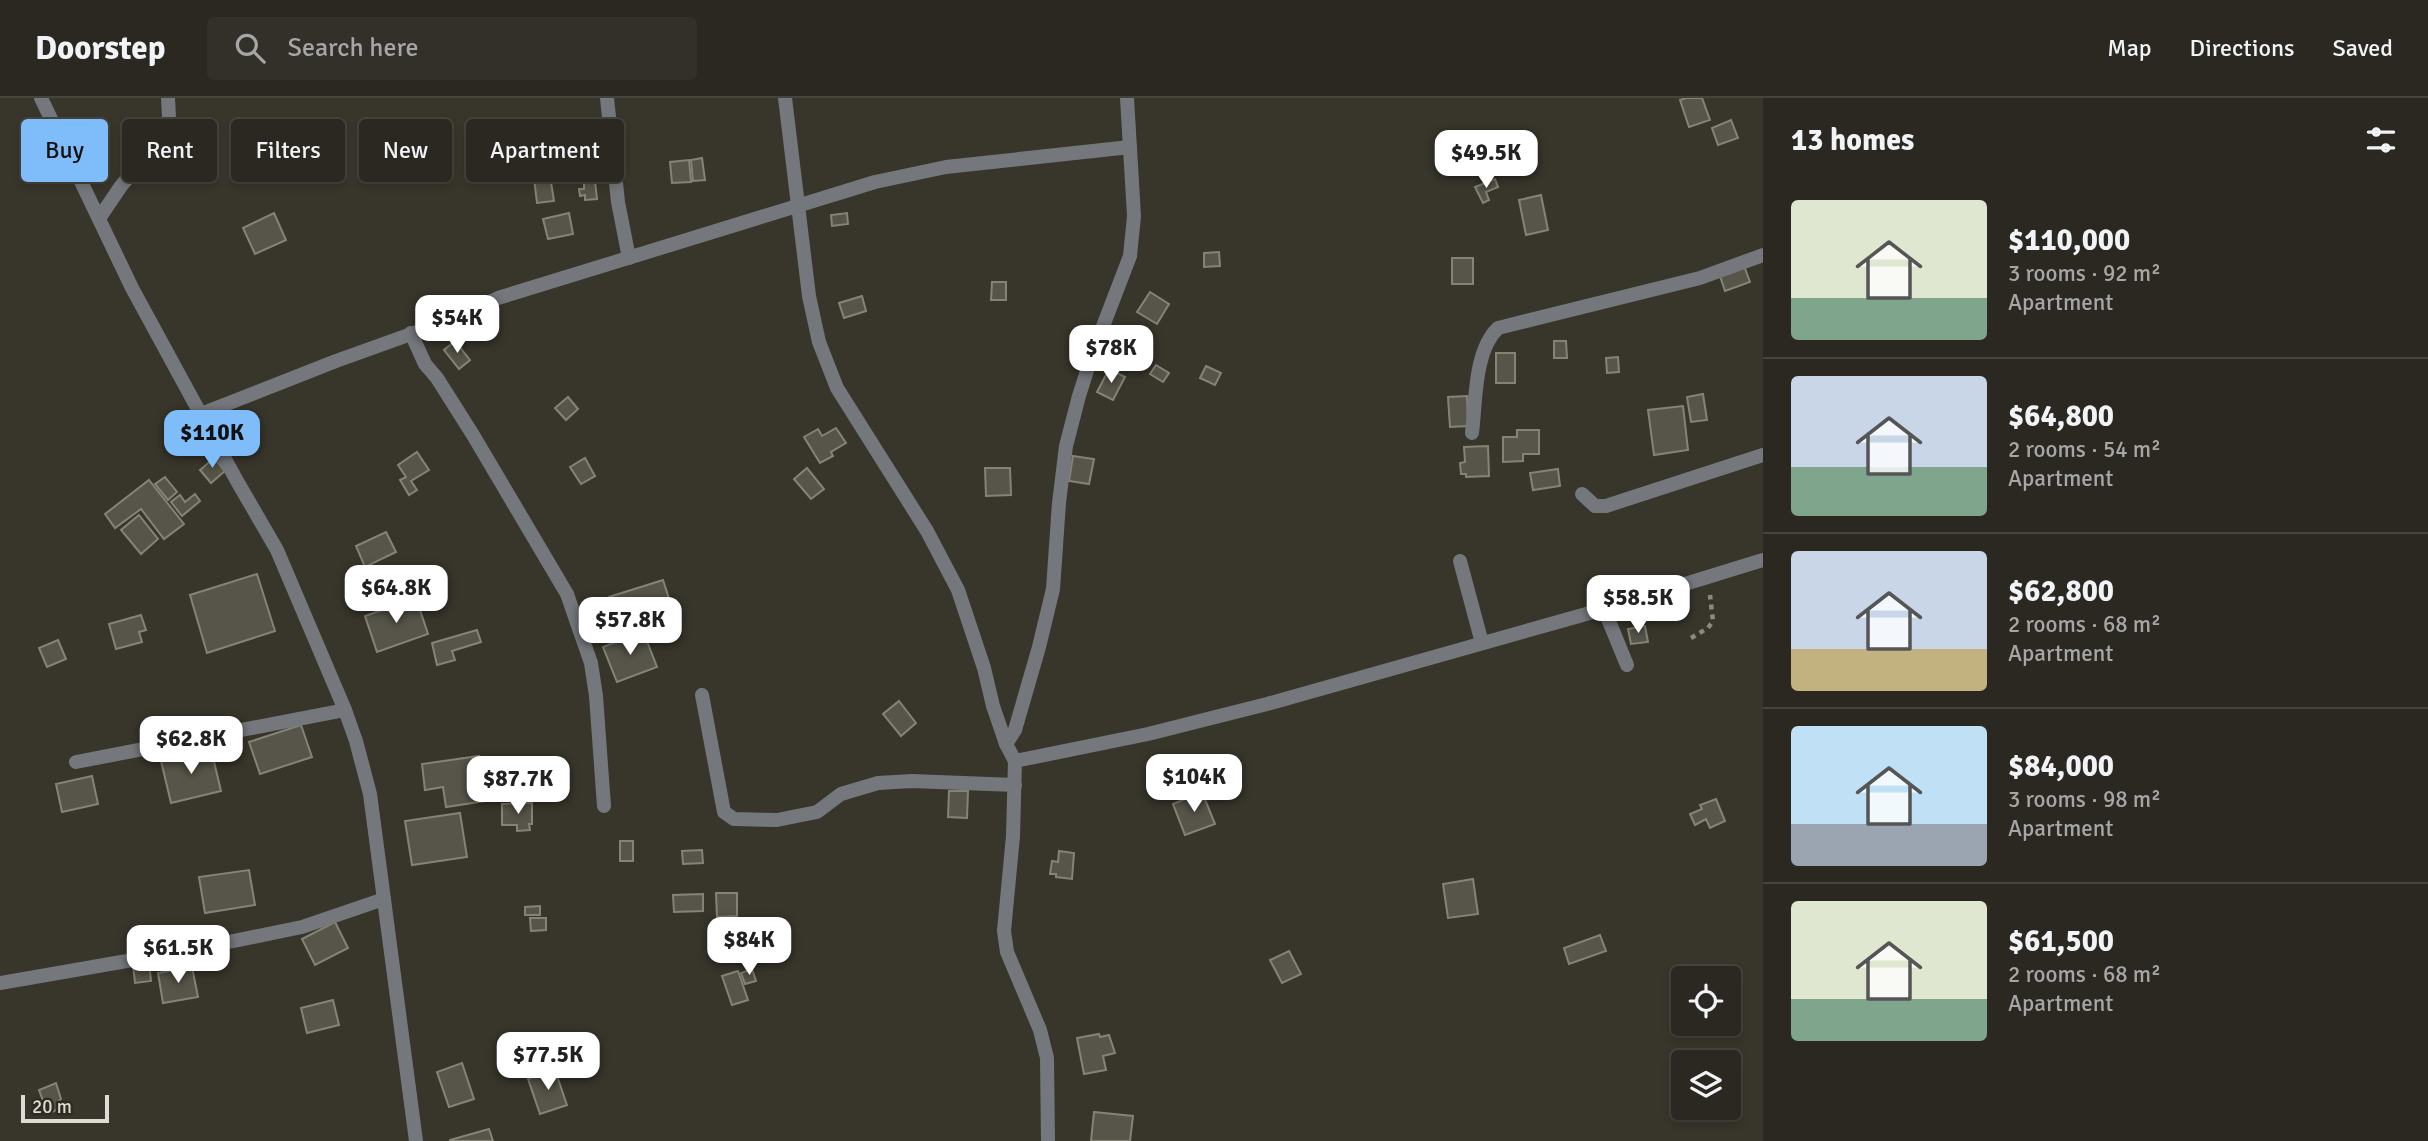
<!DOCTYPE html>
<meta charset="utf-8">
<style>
:root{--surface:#2a2820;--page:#323029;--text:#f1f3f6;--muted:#a5a6a5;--line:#46443e;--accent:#7fbdfa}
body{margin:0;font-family:Signika,sans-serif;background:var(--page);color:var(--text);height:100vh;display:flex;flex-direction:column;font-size:26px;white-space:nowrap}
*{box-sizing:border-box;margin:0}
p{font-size:23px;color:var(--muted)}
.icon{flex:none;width:38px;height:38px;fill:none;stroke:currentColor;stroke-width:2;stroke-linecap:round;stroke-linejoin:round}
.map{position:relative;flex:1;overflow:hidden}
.drawer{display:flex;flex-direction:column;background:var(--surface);width:665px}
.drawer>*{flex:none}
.banner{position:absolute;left:21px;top:21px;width:665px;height:63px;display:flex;gap:14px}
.buttons{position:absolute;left:1671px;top:868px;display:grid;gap:14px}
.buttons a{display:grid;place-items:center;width:70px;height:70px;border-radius:7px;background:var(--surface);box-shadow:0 4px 10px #0003,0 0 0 2px var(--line);font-size:35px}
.scale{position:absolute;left:21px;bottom:18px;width:88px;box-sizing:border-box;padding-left:7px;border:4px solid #dddbd4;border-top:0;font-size:19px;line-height:24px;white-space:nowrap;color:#dddbd4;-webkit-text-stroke:5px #2e2c21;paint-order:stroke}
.price{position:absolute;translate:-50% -60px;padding:0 16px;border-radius:14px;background:#fff;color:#222;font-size:23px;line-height:46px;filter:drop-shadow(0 2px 4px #0008)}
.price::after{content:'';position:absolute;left:50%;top:42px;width:21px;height:16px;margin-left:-10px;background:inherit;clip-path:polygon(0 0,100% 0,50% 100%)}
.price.selected{background:var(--accent);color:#111}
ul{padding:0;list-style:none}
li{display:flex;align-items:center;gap:21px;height:175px;padding:0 28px}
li+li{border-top:2px solid var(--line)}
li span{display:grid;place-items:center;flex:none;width:196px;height:140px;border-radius:7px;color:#555}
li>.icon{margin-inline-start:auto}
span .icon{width:84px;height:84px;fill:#fffc;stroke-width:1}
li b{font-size:30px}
h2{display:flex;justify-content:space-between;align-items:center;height:84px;padding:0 28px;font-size:30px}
.tag{padding:0 24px;border-radius:7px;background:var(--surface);box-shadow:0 4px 10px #0003,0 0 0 2px var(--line);font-size:24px;line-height:63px}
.tag.selected{background:var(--accent);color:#111}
header{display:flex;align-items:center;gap:42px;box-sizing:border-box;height:98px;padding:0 35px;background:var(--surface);border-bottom:2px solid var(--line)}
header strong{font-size:33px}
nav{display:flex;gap:38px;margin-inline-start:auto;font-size:24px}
.search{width:490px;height:63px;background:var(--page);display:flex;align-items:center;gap:18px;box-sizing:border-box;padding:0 24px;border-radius:7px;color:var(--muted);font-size:26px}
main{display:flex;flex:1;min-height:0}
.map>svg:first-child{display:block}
.building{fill:#575549;stroke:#858376;stroke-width:2}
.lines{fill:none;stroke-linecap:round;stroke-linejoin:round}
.path{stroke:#8b8980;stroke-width:4.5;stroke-dasharray:5 5;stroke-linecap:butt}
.lane{stroke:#74787d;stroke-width:14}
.street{stroke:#74787d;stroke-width:14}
</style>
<header>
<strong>Doorstep</strong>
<div class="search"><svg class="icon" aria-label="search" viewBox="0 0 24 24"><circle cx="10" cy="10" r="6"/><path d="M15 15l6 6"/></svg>Search here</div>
<nav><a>Map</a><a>Directions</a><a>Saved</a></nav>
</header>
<main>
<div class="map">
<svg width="1763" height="1043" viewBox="0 0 1763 1043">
<rect width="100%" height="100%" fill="#38362b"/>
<g class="building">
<path d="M1686,0H1702L1710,22L1689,29L1680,2Z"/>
<path d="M1731,22L1738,40L1718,47L1712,30Z"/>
<path d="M702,60L705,82L693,83L691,62Z"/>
<path d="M689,62L691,84L672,85L670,64Z"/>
<path d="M550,78L554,103L537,105L534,80Z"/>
<path d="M1495,81L1498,89L1486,94L1489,102L1483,105L1475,89Z"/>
<path d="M595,83L597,101L585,102V97L580,98L579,91H584V84Z"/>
<path d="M1541,97L1548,132L1526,137L1519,102Z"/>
<path d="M274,115L286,142L255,156L243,130Z"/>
<path d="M569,115L573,136L548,141L543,121Z"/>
<path d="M847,115L848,126L832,128L831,117Z"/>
<path d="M1219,154L1220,168L1204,169V155Z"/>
<rect x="1452" y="160" width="21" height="26"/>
<path d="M1744,168L1750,184L1725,193L1720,178Z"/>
<path d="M992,184H1006V202H991Z"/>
<path d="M1150,194L1169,206L1157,226L1137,214Z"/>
<path d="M862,198L866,213L844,220L839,205Z"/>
<path d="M1128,233L1141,241L1137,249L1143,253L1134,266L1115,253Z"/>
<path d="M455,243L470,262L459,271L444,252Z"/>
<path d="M1554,243H1566L1567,260H1554Z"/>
<rect x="1496" y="255" width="19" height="30"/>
<path d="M1618,259L1619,274L1607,275L1606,260Z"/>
<path d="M1156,267L1169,275L1163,284L1150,276Z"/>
<path d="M1206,268L1221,275L1215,287L1200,280Z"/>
<path d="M1109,271L1125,279L1113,302L1097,294Z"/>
<path d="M1703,296L1707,322L1691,324L1687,299Z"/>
<path d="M1467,298L1468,328L1450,329L1448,299Z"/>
<path d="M568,299L578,311L566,322L555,310Z"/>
<path d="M1683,308L1688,352L1654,357L1648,312Z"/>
<path d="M836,330L846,345L831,354L833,358L820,365L804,339L818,331L822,338Z"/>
<path d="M1517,332H1539V356H1523V363L1503,364V339H1517Z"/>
<path d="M1488,348L1489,378L1466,379V376H1461L1460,365L1465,364L1464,349Z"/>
<path d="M417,354L429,372L411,383L417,392L409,397L400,382L406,379L398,367Z"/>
<path d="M1073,358L1094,361L1089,386L1069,383Z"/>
<path d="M214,360L225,373L211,385L200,372Z"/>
<path d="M585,360L595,378L581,386L570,369Z"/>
<path d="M807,370L824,391L811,401L794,381Z"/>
<path d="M985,370H1010L1011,397L986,398Z"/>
<path d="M1558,371L1560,388L1533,392L1530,375Z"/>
<path d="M165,379L177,394L168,402L155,386Z"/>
<path d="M149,382L184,426L164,441L141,411L115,430L105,416Z"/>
<path d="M195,396L200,403L182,418L171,404L180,397L185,404Z"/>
<path d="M139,417L158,441L141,456L121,432Z"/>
<path d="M386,434L396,454L365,469L356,448Z"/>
<path d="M257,476L275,533L207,555L190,497Z"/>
<path d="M663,482L672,510L618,527L609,499Z"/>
<path d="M416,500L428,536L377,554L365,518Z"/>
<path d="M141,517L146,532L139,534L142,544L116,551L109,526Z"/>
<path d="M1645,528L1648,544L1631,546L1628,531Z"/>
<path d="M477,532L481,544L452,553L455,562L437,567L432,545Z"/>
<path d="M643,533L657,569L617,584L603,549Z"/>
<path d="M58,542L66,561L47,569L39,550Z"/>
<path d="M899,603L916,625L901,638L883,616Z"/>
<path d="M301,627L312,659L260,676L249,644Z"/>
<path d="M211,651L221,693L171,705L161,663Z"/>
<path d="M479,658L486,703L446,709L443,689L425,692L422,666Z"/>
<path d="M92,678L98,706L62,714L56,686Z"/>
<path d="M949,693H968L967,720L948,719Z"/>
<path d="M1202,694L1215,726L1185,737L1173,706Z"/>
<path d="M1716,701L1725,723L1710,730L1706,721L1695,727L1690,716L1702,711L1700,707Z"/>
<path d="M532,705V726H529L530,732L517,733V727H502V706Z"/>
<path d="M460,715L467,759L412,767L405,723Z"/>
<rect x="620" y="743" width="13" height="20"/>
<path d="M702,752L703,765L683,766L682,753Z"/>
<path d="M1059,753L1074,755L1072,781L1056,779V776H1050L1052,763L1058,764Z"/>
<path d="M249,772L255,807L205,815L199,779Z"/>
<path d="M1473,781L1478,816L1448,820L1443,786Z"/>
<path d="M716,795H737V818L717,819Z"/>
<path d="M703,796V813L674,814L673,797Z"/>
<path d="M540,808V817H525V809Z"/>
<path d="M530,820H546V832L531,833Z"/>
<path d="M335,824L348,850L315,867L302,841Z"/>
<path d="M1600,837L1606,853L1569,866L1564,850Z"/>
<path d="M1289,853L1301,876L1282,885L1270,862Z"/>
<path d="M149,865L151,883L135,885L133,867Z"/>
<path d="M192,869L198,899L163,905L158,875Z"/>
<path d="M752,871L756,883L745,886L741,875Z"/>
<path d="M738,873L748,902L732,907L722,878Z"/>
<path d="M333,902L339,927L307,935L301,910Z"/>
<path d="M1099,936L1100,939L1109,937L1115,955L1103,958L1106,972L1084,976L1077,940Z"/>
<path d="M462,965L474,1001L449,1009L437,974Z"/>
<path d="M555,972L567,1007L540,1016L528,981Z"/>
<path d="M56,985L61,1001L58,1003L61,1010L52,1014L49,1006L45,1008L39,992Z"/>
<path d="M1094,1014L1133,1018L1130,1043H1091Z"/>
<path d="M489,1031L493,1043H450V1042Z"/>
</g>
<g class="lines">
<path class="path" d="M1691,540L1708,530L1713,523L1710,497"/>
<g class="lane">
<path d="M100,119L121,88L162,40L169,19L168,0"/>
<path d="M1460,463L1482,545"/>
<path d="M1604,511L1627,567"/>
</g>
<g class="street">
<path d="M41,0L132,190L237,383L277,452L345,612L356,643L370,696L416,1043"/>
<path d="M607,0L618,104L629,160"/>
<path d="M785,0L809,198L819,244L837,290L927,433L958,492L984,570L993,608L1006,646L1015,663L1013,738L1004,833L1007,854L1040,932L1047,960L1048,1043"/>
<path d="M411,235L425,266L437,280L473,337L567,496L591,565L596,598L604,708"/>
<path d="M201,316L336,263L453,221L498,200L875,84L946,69L1130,49"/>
<path d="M1472,335C1476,303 1474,253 1498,230L1700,180L1763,157"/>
<path d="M1582,396L1595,408H1606L1763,357"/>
<path d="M702,597L724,714L734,721L777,722L817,714L841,696L878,685L912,683L1015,687"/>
<path d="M1006,646L1015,632L1039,549L1053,491L1059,405L1066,348L1079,298L1092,257L1130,158L1134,118L1127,0"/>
<path d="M1015,663L1148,636L1267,606L1604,511L1763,462"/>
<path d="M76,664L345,612"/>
<path d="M0,885L190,852L302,829L384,801"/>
</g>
</g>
</svg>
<div class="buttons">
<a><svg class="icon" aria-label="locate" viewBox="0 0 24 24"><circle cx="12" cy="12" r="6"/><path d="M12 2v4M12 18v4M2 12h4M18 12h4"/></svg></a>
<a><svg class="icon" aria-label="layers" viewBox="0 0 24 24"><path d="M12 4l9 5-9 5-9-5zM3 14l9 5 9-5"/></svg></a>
</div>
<div class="scale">20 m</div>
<b class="price" style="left:1486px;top:92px">$49.5K</b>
<b class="price" style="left:457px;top:257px">$54K</b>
<b class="price" style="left:1111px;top:287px">$78K</b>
<b class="price selected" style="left:212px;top:372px">$110K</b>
<b class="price" style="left:396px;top:527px">$64.8K</b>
<b class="price" style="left:1638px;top:537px">$58.5K</b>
<b class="price" style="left:630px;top:559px">$57.8K</b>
<b class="price" style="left:191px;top:678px">$62.8K</b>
<b class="price" style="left:1194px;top:716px">$104K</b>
<b class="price" style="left:518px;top:718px">$87.7K</b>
<b class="price" style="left:749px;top:879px">$84K</b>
<b class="price" style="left:178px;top:887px">$61.5K</b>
<b class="price" style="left:548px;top:994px">$77.5K</b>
<div class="banner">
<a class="tag selected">Buy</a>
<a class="tag">Rent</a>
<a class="tag">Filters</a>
<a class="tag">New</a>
<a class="tag">Apartment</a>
</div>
</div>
<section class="drawer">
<h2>13 homes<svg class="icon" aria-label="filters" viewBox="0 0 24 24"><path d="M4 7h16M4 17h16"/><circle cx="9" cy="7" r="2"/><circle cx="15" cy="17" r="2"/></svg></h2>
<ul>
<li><span style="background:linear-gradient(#dfe7d0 70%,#7fa58c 0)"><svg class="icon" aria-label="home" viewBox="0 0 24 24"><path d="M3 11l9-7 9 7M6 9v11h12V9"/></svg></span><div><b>$110,000</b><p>3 rooms · 92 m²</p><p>Apartment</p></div></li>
<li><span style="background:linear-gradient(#c9d6e8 65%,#7fa58c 0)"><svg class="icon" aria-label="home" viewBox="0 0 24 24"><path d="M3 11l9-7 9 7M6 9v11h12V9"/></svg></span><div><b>$64,800</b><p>2 rooms · 54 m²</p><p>Apartment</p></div></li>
<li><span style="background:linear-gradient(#c9d6e8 70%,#c2b280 0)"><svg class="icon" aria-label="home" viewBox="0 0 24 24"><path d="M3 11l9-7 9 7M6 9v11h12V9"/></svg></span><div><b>$62,800</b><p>2 rooms · 68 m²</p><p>Apartment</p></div></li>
<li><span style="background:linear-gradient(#bfe0f5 70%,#9aa5b1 0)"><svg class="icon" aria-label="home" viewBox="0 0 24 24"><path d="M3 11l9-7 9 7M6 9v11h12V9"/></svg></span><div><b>$84,000</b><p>3 rooms · 98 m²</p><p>Apartment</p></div></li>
<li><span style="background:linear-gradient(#dfe7d0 70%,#7fa58c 0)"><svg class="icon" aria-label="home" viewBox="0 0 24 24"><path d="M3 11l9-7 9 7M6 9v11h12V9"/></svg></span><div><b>$61,500</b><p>2 rooms · 68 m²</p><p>Apartment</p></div></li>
</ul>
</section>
</main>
